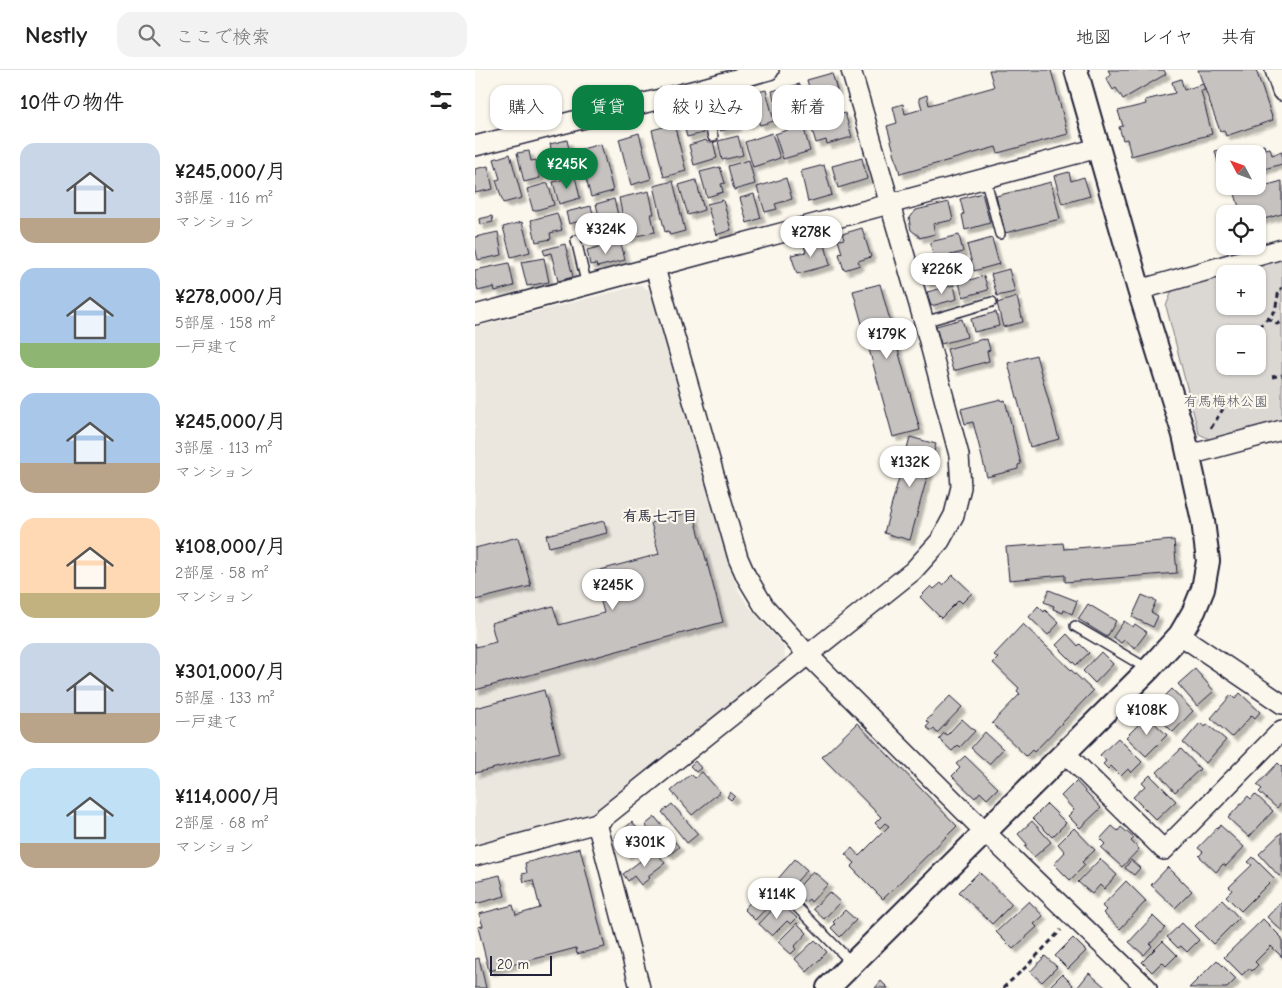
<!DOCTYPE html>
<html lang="ja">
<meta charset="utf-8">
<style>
:root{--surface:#fff;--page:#f2f2f2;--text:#222;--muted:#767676;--line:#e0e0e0;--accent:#0b8043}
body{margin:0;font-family:"Comic Neue","Klee One",sans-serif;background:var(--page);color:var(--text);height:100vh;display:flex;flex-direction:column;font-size:19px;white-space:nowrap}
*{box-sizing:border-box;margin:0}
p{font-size:16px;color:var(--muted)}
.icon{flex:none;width:28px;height:28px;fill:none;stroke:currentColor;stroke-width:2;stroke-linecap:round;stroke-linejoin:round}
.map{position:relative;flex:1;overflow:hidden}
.side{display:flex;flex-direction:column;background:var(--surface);width:475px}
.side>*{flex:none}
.banner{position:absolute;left:15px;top:15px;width:475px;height:45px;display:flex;gap:10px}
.needle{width:32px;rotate:311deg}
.fabs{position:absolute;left:741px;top:75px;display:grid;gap:10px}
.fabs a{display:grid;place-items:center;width:50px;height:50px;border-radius:10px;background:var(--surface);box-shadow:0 1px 4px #0004;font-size:25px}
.scale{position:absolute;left:15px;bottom:12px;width:62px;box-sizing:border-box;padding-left:5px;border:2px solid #22223b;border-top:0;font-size:14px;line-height:18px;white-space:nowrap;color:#22223b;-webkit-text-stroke:4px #fbf7ec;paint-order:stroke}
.price{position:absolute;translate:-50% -42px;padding:0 11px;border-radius:18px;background:#fff;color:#222;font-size:16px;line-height:32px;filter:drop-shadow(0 1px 2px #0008)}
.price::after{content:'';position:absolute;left:50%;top:30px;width:15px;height:11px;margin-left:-8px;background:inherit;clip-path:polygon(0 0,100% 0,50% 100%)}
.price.on{background:var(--accent);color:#fff}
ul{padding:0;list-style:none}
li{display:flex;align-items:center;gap:15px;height:125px;padding:0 20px}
li span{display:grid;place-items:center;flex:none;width:140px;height:100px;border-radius:15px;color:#555}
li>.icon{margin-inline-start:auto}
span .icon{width:60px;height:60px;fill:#fffc;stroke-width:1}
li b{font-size:21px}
h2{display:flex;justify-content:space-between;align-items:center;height:60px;padding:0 20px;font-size:21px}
.tag{padding:0 18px;border-radius:15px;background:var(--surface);box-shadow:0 1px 4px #0004;font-size:18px;line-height:45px}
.tag.on{background:var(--accent);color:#fff}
header{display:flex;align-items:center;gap:30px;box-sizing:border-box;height:70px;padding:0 25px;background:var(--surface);border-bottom:1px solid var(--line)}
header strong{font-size:24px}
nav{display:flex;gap:28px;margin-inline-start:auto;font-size:18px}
.search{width:350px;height:45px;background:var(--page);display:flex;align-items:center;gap:12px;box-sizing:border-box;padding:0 18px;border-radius:15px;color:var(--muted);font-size:19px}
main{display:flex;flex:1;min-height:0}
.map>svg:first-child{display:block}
.built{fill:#ebe7df}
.green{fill:#dbd8d3;stroke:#7e7d87;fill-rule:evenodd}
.building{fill:#c6c2c0;stroke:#22223b;filter:url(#shadow)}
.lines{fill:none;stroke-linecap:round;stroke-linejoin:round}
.service-casing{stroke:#22223b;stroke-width:12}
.minor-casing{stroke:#22223b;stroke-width:22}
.tertiary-casing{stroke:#22223b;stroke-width:26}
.path{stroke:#22223b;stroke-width:3;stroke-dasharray:5 4;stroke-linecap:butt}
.service{stroke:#fbf7ec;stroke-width:9}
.minor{stroke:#fbf7ec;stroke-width:19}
.tertiary{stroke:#fbf7ec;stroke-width:22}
.labels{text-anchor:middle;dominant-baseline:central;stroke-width:4.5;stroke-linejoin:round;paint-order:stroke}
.park-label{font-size:14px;fill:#505061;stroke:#fbf7ec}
.neighbourhood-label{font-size:15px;font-weight:bold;fill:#22223b;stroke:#fbf7ec}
</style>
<header>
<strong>Nestly</strong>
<div class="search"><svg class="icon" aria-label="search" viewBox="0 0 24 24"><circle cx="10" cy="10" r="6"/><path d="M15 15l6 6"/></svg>ここで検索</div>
<nav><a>地図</a><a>レイヤ</a><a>共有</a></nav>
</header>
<main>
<section class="side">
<h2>10件の物件<svg class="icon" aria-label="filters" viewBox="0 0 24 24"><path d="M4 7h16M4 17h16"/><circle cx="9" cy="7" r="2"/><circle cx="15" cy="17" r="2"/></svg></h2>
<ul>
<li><span style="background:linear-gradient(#c9d6e8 75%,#b9a48a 0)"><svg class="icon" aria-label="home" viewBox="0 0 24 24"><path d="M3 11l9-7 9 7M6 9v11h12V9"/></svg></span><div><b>¥245,000/月</b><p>3部屋 · 116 m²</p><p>マンション</p></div></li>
<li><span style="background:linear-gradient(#a9c7e8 75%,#8fb573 0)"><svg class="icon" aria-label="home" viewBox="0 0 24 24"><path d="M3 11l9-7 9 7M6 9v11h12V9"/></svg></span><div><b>¥278,000/月</b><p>5部屋 · 158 m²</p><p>一戸建て</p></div></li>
<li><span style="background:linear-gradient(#a9c7e8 70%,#b9a48a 0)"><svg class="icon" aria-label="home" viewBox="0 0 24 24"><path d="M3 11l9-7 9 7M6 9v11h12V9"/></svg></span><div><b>¥245,000/月</b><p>3部屋 · 113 m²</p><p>マンション</p></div></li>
<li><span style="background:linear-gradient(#ffd9b3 75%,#c2b280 0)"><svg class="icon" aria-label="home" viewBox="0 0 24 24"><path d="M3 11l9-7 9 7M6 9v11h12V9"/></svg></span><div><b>¥108,000/月</b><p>2部屋 · 58 m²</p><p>マンション</p></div></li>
<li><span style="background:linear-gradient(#c9d6e8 70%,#b9a48a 0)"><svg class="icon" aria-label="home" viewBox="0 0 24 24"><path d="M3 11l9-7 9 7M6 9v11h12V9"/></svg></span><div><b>¥301,000/月</b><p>5部屋 · 133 m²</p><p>一戸建て</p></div></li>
<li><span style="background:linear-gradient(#bfe0f5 75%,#b9a48a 0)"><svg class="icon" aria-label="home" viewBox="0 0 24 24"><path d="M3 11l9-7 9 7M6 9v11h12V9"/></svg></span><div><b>¥114,000/月</b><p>2部屋 · 68 m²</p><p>マンション</p></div></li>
</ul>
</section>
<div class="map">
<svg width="807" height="918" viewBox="0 0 807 918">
<defs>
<filter id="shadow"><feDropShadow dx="4.5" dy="4.5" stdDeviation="1" flood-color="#0004"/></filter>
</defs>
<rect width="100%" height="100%" fill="#fbf7ec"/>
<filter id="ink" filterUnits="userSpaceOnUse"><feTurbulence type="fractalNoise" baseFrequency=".02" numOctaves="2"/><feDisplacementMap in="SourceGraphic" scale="10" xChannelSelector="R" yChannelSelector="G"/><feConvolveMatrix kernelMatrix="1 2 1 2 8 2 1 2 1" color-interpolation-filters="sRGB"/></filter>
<g filter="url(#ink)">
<path class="built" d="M166,215L179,223L256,501L264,521L275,538L309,577L310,592L117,746L0,778V257Z"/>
<path class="green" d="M807,188V352L737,370L724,364L691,236L697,221L750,205V236H782V204H755ZM750,264H782V296H750Z"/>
<g class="building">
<path d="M514,0H576L593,64L523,83L521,77L425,104L412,56L422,53L418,37L428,34L430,44L447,39L444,28L452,25L454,35L519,17Z"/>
<path d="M633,0H689L691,4L648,29L641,18L638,20L631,8L636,5Z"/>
<path d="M723,0H781L798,50L751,66L749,60L745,61Z"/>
<path d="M357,3L362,20L359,21L360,26L351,29L353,36L340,40L332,10Z"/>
<path d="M706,9L709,20L728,14L730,20L726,21L737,64L656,86L652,69L648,70L644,57L648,56L643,41L671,34L670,30L700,23L697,12Z"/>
<path d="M325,14L331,38L320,40L321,48L304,52L297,21Z"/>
<path d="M291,20L299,51L285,55L283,50L269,54L263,31L279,26L278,23Z"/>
<path d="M255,24L262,57L245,61L237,28Z"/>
<path d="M220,35L228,63L212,67L205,39Z"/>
<path d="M370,43L377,67L352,74L351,70L341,73L335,53Z"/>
<path d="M199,54L211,101L189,107L177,60Z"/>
<path d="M328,55L335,81L308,89L300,64Z"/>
<path d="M164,63L176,109L156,115L144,69Z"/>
<path d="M297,63L305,88L278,97L270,72Z"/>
<path d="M263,66L268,85L247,90L243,71Z"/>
<path d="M92,70L98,97L81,101L75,74Z"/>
<path d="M231,70L232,72L238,71L242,88L219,95L214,75Z"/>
<path d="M126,74L138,121L116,127L103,80Z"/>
<path d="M789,75L790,79L795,78L797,85L807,82V94L782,101V84H772L771,80Z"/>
<path d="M763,78L765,84H750V109L748,110L740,81L748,79L749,81Z"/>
<path d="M54,81L56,91L61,90L65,108L49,112L42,83Z"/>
<path d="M35,84L47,128L28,133L21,110L25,109L19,89Z"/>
<path d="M387,88L392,109L363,118L357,96Z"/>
<path d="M274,90L280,114L259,120L253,96Z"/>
<path d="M349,95L357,125L333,132L326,101Z"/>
<path d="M13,96L18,119L0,123V99Z"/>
<path d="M245,97L250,113L246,114L248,122L232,127L225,102Z"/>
<path d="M594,102L596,111L609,107L615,126L587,134L579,106Z"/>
<path d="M100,106L105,128L84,134L78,112Z"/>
<path d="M311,108L317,129L300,134L302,139L290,142L282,117Z"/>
<path d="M221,110L229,140L213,145L204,115Z"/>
<path d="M198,111L210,161L195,165L193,161L190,162L179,116Z"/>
<path d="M807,111V144L782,151V144H766L760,124Z"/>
<path d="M576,112L585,149L530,163L521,126Z"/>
<path d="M73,113L79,135L58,141L52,119Z"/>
<path d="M174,121L179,144H176L180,162L152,168L144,128Z"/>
<path d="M507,123L515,153L490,160L487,145L489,144L485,129Z"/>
<path d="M279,124L286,148L272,153L265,128Z"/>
<path d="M139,129L146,157L128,162L121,134Z"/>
<path d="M248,130L256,160L241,165L232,134Z"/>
<path d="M474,132L478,150L458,154L460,164L444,168V166L436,160L434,149L441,140Z"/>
<path d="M116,136L122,159L108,163L105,151L94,154L91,142Z"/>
<path d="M82,143L87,160L75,163L76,169L61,172L56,150Z"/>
<path d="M17,146L18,152L5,155L4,149Z"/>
<path d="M47,152L55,182L36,187L28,157Z"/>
<path d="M387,158L396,187L383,191L385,195L369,200L364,184L367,183L363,170L369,169L367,164Z"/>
<path d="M23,162L27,185L3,190L0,177V167Z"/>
<path d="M484,165L488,182L459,189L455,172Z"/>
<path d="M517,168L524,194L499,201L492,175Z"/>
<path d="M345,172L346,175L350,174L355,195L322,204L316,185L331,182L329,176Z"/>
<path d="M138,173V175L146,173L150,190L122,197L121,194L115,195L112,180Z"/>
<path d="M90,174L98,207L83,211L76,183L70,185L68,180Z"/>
<path d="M483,186L487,205L451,213L446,195Z"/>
<path d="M69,188L74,212L52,216L46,192Z"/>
<path d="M34,193L39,216L20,221L19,217L3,221L0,208V200Z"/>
<path d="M534,199L540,222L522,226L516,204Z"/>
<path d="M509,206L513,220L488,227L484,213Z"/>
<path d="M405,214L445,360L418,367L378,221Z"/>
<path d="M479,215L482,229L456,236L452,222Z"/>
<path d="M542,227L548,252L528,257L522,233Z"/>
<path d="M521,242L524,256L499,262L496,249Z"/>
<path d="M487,249L492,267L466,274L461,256Z"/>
<path d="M508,269V270L512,269L515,280L512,281L514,291L478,301L472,279Z"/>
<path d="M561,285L584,369L555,377L533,293Z"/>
<path d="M526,329L527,331L530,330L546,394L543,395V399L512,407L498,352L490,354L486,339Z"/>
<path d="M435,367L461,374L435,470L409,463Z"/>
<path d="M218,441L248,552L0,620V573L1,577L21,572L16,553L78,536L84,555L129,543L118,502L184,484L176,453Z"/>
<path d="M129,451L132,463L74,477L71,465Z"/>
<path d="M43,467L56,516L0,530V478Z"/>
<path d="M699,470L702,503L590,512V505L534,510L531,477L588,473L589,479Z"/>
<path d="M478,505L497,523L487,533L484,530L466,548L445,527L456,516L459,519L466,513L468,515Z"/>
<path d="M574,520L602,531L597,544L589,540L588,543L578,539L579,536L569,532Z"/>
<path d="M667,525L681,531L676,542L683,546L678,557L657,547Z"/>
<path d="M613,534L641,551L632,567L603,549Z"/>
<path d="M563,536L569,542L570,540L584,553L573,565L554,547Z"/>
<path d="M649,551L658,557L660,554L672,562L660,578L649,570L646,573L638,567Z"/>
<path d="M548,554L618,621L559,682L557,680L551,686L517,653L545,624L542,621L544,618L518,593L523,588L519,585Z"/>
<path d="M592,564L603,576L605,574L614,583L601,595L581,575Z"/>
<path d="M626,582L638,594L620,613L608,601Z"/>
<path d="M720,599L739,621L722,636L703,614Z"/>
<path d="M697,619L718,641L698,662L676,640Z"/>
<path d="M69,620L85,682L0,703V638Z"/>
<path d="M765,623L785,642L780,648L777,645L757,667L736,648L756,625L760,629Z"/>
<path d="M475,626L487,637L462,663L459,659L456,661L451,657L454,654L451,651Z"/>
<path d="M672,646L692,665L671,686L651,667Z"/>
<path d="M487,649L500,661L485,677L483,675L477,681L464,669L469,663L472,665Z"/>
<path d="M382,653L482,756L408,829L376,797L380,793L370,784L377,778L384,786L414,756L410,753L405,758L400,753L406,747L347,687Z"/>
<path d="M725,653L730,657L732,654L751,670L731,693L708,673Z"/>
<path d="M510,662L528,679L514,694L496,678Z"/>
<path d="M643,668L667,692L656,703L653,699L646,706L636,696L633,699L628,694L631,691L625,685Z"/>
<path d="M706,679L725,699L700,722L682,702Z"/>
<path d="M490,686L523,718L512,729L505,722L500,728L477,706L485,698L481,694Z"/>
<path d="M220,691L226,698L221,702L215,696Z"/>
<path d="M803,693L807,697V732L802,738L784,722L787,719L782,715Z"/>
<path d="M227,702L245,722L217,745L196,721L216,704L220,708Z"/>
<path d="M675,705L701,731L681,750L658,727L670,716L667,713Z"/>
<path d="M601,711L626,738L605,758L593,746L599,740L586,726Z"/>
<path d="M255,722L260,726L256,730L252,727Z"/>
<path d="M780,724L798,741L774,767L753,748L773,726L776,729Z"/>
<path d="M197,734L223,764L212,773L187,742Z"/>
<path d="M572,734L591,753L577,767L558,748Z"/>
<path d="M180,747L204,777L194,785L170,755Z"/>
<path d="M557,751L576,772L559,787L550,777L552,774L543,764Z"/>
<path d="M157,752L173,772L163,780L161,777L151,785L146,779L148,777L140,766Z"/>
<path d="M745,755L769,777L751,796L748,794L741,802L724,786L728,782L723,778Z"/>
<path d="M637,756L643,761L646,757L659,768L656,771L664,779L647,797L626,778L630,774L625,769Z"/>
<path d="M599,758L620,780L607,792L610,795L595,810L579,794L590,782L583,774Z"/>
<path d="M807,762V803L804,806L784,784Z"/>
<path d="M105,778L130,877L102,884L101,878L14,901L3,857L8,856L4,844L38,835L41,845L65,838L58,810L49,812L47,804L52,803L50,793Z"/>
<path d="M180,780L190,793L173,806L175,808L166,815L159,806L153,811L148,804Z"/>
<path d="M778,787L799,808L766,841L751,826L757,820L754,817L777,795L773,792Z"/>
<path d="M320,789L332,800L314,820L302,810Z"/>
<path d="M625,789L642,805L629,819L625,815L617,824L603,812Z"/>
<path d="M656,790L665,798L659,805L650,798Z"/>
<path d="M693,797L717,821L700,838L676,815Z"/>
<path d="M338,801L353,814L336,832L334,829L330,832L319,822Z"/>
<path d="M504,802L537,834L517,854L484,822Z"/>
<path d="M25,805L30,826L0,834V811Z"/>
<path d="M651,811L671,831L645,859L628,843L631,840L627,836Z"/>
<path d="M293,813L305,824L280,850L269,839Z"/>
<path d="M354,822L365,832L349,849L338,839Z"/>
<path d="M747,830L764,848L738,874L720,856Z"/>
<path d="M554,831L568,846L559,854L562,857L538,879L521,862Z"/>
<path d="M807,831V861L792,847Z"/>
<path d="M301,836L306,841L310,837L322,848L316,854L312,851L297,866L284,854Z"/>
<path d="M370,840L381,850L365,867L356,858L360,854L358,852Z"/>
<path d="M678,846L690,858L675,874L677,876L669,885L654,872Z"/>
<path d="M788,849L807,868V887L796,876L780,892L783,895L777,901L774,898L767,905L749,887Z"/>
<path d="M322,853L332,863L319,877L321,879L316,884L303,872Z"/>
<path d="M707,853L724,870L712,882L706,876L703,878L692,867Z"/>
<path d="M598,868L611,881L593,899L580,886Z"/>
<path d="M340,870L352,882L332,902L320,889Z"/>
<path d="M688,871L702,885L691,896L687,892L677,902L667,892Z"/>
<path d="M570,886L582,897L567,912L555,902Z"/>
<path d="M4,888L11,918H0V889Z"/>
<path d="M742,890L761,909L752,918H714Z"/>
<path d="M614,903L631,918H602Z"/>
<path d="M587,904L598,915L595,918H573Z"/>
<path d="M406,911L413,918H400Z"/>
</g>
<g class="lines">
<g class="service-casing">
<g id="service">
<path d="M225,19L238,67"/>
<path d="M510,107L525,164"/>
<path d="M101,170L112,216"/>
<path d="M449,252L517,232"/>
<path d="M600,556L673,599"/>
<path d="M313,828L377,893"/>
</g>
</g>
<g class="minor-casing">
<g id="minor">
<path d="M800,0L807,21"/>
<path d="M0,76L225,19L294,0"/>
<path d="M180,198L263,488L271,506L289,536L332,584L510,762L672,918"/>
<path d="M664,220L807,179"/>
<path d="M0,245C208,191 415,132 623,78"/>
<path d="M714,385L807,360"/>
<path d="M705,565L807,634"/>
<path d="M590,683L689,780L807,660"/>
<path d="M122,753L165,918"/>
<path d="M0,786L122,753L438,501L465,471L479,445L486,417L484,385L449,252L376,0"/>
</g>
</g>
<g class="tertiary-casing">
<path id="tertiary" d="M353,918L674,599L705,565L719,541L728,519L733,491L728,451L709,365L664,220L601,0"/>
</g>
<g class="path">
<path d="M793,248L802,254L807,251"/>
<path d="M784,257L800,241L804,220L807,218"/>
<path d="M797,307L807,305"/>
<path d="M736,358L748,339"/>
<path d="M528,918L552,896L586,860"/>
</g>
<use href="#service" class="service"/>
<use href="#minor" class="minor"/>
<use href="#tertiary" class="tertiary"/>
</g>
</g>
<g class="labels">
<g class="park-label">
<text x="751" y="331">有馬梅林公園</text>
</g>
<g class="neighbourhood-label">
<text x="185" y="446">有馬七丁目</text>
</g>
</g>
</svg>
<div class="fabs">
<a><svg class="needle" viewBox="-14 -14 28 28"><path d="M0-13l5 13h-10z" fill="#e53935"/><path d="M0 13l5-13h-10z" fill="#767676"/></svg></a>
<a><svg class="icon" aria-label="locate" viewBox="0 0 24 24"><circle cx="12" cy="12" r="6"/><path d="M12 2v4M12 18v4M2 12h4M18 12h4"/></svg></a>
<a>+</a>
<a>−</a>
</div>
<div class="scale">20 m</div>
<b class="price on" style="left:92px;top:120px">¥245K</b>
<b class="price" style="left:131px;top:185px">¥324K</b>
<b class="price" style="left:336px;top:188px">¥278K</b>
<b class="price" style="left:467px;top:225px">¥226K</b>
<b class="price" style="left:412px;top:290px">¥179K</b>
<b class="price" style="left:435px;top:418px">¥132K</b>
<b class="price" style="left:138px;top:541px">¥245K</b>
<b class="price" style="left:672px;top:666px">¥108K</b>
<b class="price" style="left:170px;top:798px">¥301K</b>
<b class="price" style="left:302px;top:850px">¥114K</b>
<div class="banner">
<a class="tag">購入</a>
<a class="tag on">賃貸</a>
<a class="tag">絞り込み</a>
<a class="tag">新着</a>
</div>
</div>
</main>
